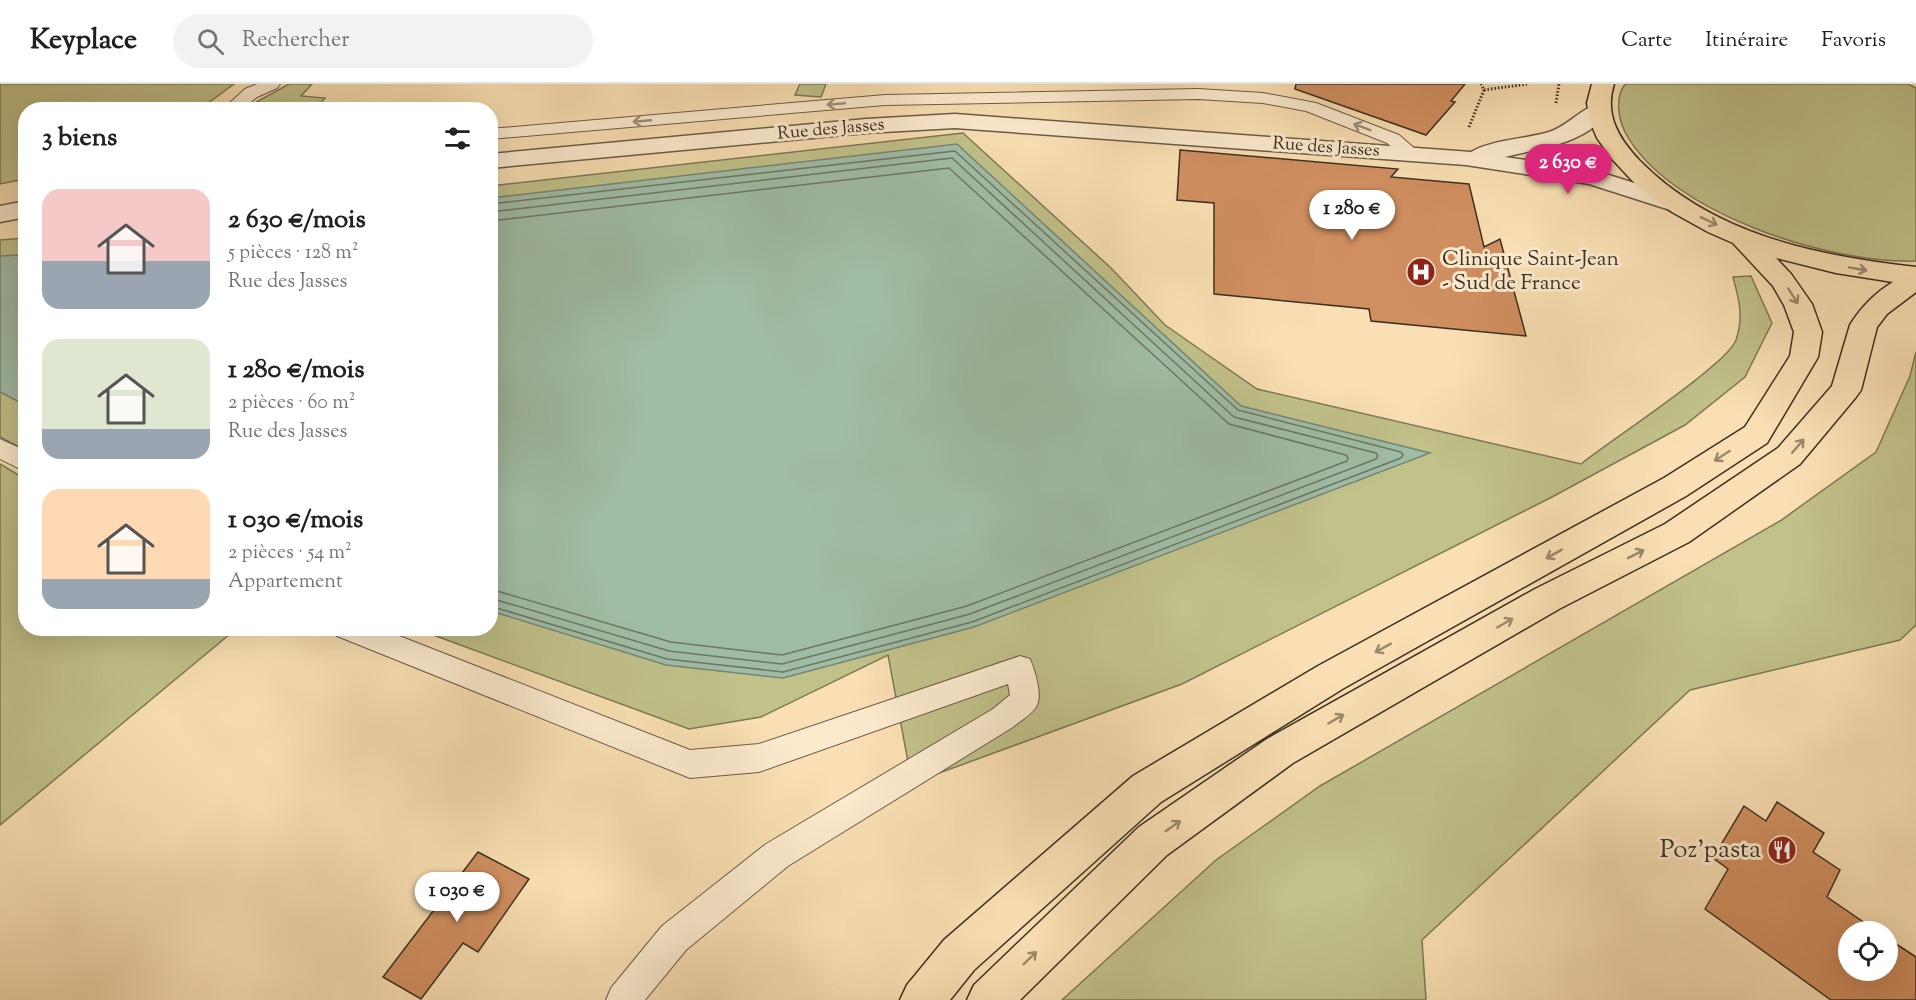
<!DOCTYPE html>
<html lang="fr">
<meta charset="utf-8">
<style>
:root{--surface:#fff;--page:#f2f2f2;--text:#202124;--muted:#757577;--line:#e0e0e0;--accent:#db2777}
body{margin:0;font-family:"Sorts Mill Goudy",serif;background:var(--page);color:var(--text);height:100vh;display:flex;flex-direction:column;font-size:22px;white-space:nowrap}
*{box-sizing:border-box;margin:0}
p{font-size:20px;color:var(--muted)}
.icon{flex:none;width:33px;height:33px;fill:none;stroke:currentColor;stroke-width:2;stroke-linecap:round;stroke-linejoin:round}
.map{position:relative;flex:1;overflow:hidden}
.panel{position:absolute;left:18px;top:18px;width:480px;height:534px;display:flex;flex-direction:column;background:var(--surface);border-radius:24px;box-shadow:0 6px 24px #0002}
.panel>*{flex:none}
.fabs{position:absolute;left:1838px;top:837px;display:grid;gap:12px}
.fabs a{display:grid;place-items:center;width:60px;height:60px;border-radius:50%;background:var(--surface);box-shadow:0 6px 24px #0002;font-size:30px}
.price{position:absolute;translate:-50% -51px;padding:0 14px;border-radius:21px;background:#fff;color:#222;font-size:20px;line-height:39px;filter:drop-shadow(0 2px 3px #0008)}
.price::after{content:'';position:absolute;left:50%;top:36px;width:18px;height:14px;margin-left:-9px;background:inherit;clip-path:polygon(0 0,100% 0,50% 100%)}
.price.on{background:var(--accent);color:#fff}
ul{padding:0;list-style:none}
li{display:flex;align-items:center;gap:18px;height:150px;padding:0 24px}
li span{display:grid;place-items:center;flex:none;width:168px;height:120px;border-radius:18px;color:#555}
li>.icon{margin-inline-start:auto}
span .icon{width:72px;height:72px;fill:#fffc;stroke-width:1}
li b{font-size:26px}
h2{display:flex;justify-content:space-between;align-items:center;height:72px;padding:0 24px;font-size:26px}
header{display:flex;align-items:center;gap:36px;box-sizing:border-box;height:84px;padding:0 30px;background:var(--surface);border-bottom:2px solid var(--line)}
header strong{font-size:28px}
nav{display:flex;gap:33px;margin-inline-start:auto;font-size:21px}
.search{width:420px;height:54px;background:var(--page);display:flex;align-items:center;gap:15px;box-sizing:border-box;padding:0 21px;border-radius:33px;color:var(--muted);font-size:22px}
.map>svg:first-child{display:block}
.green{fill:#c1c18a;stroke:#7e7857;stroke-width:1.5}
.water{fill:#9fbda6;stroke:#778572;stroke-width:1.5}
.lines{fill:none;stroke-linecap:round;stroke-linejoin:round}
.shore{stroke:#6e7665;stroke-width:1.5}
.building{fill:#d08f60;stroke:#3c3024;stroke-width:1.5}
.lane-casing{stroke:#6b5c48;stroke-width:2}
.street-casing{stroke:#6b5c48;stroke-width:3}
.primary-casing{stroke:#3c3024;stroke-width:3}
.path{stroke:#3c3024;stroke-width:3;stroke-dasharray:1.5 2;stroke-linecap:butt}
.lane{fill:#fbeace;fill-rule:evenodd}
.street{fill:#fbeace;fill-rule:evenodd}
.primary{fill:#f9dfb3;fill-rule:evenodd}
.oneway{stroke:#9c8d79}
.oneway2{stroke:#9a886c}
.labels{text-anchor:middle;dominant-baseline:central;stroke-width:6;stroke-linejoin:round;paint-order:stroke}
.far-street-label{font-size:18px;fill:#3c3024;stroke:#fbeace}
.poi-label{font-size:21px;fill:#3c3024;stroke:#fbeace;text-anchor:start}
.near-poi-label{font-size:26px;fill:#3c3024;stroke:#fbeace;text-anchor:end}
</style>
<header>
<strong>Keyplace</strong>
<div class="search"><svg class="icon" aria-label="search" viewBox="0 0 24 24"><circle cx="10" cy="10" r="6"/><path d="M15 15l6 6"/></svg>Rechercher</div>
<nav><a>Carte</a><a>Itinéraire</a><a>Favoris</a></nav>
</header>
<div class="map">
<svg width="1916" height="916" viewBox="0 0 1916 916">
<rect width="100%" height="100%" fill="#f9dfb3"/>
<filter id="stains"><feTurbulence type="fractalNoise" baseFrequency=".00333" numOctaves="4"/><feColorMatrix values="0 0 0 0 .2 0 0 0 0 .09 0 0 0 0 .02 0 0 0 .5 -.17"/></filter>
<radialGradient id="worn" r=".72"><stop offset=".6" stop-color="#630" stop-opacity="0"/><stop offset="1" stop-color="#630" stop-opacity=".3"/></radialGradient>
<g class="green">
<path d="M0,0H234L200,25L26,26L25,95L0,100Z"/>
<path d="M289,0H312L301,12L325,14L315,25L242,26Z"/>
<path d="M800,0H826L821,13L795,11Z"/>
<path d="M1625,0H1908L1916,4V177C1829,180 1668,129 1625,48C1618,33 1615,14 1625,0Z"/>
<path d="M963,49L1111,184L1165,241L1257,305L1581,380C1608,358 1728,280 1736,256C1744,232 1739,216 1733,193L1751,192L1772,239L1745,293L1685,341L1552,413L1182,600L912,699L888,571L761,633L689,645L417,545L490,544L491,102Z"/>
<path d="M25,154V366L0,353V156Z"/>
<path d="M1916,268V541L1900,556L1690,606L1422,856L1426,916H1062L1216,776L1320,702L1780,437L1876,368L1910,292Z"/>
<path d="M0,380L25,395L26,544L236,545L0,741Z"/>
</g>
<g class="water">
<path d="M957,60L1241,322L1430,369L974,543L783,594L666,581L491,527V114Z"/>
<path d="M22,171L26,173L25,321L0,308V172Z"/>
</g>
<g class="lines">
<g class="shore">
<path d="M490,120L955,67L1238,326L1401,368L1403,371L1401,374L972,538L783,588L667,575L490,522"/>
<path d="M490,128L952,74L1234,333L1376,369L1378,372L1376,375L970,530L782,580L669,567L490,514"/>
<path d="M490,137L949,84L1229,340L1346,371L1348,374L1347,377L967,522L782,571L671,558L490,505"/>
</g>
</g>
<g class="building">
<path d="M1296,0H1465L1451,17L1455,18L1426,51L1295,5Z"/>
<path d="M1180,66L1398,85L1391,93L1469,100L1484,163L1500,155L1526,252L1371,237L1369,225L1214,210V119L1177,116Z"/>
<path d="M1777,718L1824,749L1813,768L1840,786L1827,813L1878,848H1848V886H1887V854L1916,873V916H1831L1705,825L1728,785L1713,774L1744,722L1766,737Z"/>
<path d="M478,768L529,795L478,868L463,859L421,915L383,893Z"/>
</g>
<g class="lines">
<g class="lane-casing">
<g id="lane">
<path d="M257,0H280L277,4L257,13L241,26H222L245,5Z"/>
<path d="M1198,5L1263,9L1316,19L1399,51L1422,71L1420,75H1406L1387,59L1306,27L1263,19L1198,15L885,21L490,55V45L885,11Z"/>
<path d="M0,355L26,367V388L0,375Z"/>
<path d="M334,544H379L690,666L759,660L1020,572L1030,575C1035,587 1043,612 1036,623C1031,631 1020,637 1013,643L788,782L686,866L645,916H606L611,904L662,842L766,760L993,625L1010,611L1008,600L759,688L690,694L337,552Z"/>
</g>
</g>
<g class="street-casing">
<g id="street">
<path d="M1598,20L1606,22L1609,27C1587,60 1540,64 1505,73L1593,86L1685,115L1689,120L1685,125L1676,128L1667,125L1589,100L1466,81L955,44L866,49L490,84V70L866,35L955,30L1471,68C1491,56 1526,55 1549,48C1568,42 1580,25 1598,20Z"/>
<path d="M26,117V133L0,138V122Z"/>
</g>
</g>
<g class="primary-casing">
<path id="primary" d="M1592,0H1614C1604,31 1619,55 1640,77C1713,151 1817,172 1916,183V208L1887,230L1877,243L1861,306L1856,313L1800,380L1689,458L1559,525L1293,679L1167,771L1020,916H967L974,901L1139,743L1267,655L1535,505L1665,440L1778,364L1832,302L1850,241C1861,223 1875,209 1893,198L1836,189L1776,174L1791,190L1812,220L1822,248L1818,273L1767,359L1686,412L1344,604L1161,718L974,886L950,916H900L907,901L944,856L1133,692L1318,582L1664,394L1745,343L1790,272L1794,248L1784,221L1773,202L1733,159L1708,148L1672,128L1639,104L1612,75L1597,54L1590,37L1587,19Z"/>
</g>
<g class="path">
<path d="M1484,6L1527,0"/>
<path d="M1556,19L1559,0"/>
<path d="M1469,43L1484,6L1481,0"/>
</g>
<use href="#lane" class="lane"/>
<use href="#street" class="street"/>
<use href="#primary" class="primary"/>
</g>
<defs><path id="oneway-shaft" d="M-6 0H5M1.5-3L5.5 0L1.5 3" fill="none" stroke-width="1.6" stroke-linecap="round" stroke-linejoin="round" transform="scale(1.5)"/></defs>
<g class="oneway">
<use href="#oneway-shaft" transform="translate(836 20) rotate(175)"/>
<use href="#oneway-shaft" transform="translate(642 37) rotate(175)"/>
<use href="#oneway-shaft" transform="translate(1362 43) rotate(-159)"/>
</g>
<g class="oneway2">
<use href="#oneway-shaft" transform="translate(1709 137) rotate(26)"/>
<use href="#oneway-shaft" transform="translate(1858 185) rotate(10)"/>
<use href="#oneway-shaft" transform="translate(1793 212) rotate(57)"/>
<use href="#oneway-shaft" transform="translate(1798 362) rotate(-49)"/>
<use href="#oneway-shaft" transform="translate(1722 372) rotate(147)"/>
<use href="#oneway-shaft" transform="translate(1554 470) rotate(151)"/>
<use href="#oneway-shaft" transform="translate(1636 470) rotate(-27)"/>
<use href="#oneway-shaft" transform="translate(1505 539) rotate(-30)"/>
<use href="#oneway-shaft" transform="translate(1383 564) rotate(151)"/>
<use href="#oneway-shaft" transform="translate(1336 635) rotate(-30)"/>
<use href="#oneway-shaft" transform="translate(1173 742) rotate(-35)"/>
<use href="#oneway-shaft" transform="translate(1030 874) rotate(-44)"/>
</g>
<defs>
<g id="hospital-disc" transform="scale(1.5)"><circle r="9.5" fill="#8f2418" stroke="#fbeace"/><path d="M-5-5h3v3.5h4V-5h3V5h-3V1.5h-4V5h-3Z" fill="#fff"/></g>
<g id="restaurant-disc" transform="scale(1.5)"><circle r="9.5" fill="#8f2418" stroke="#fbeace"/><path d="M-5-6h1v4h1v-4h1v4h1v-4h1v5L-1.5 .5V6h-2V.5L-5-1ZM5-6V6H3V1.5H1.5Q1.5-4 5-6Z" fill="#fff"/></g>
</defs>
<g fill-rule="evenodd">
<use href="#hospital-disc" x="1421" y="188"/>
<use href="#restaurant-disc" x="1782" y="766"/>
</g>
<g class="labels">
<g class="far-street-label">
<text transform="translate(831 46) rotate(-5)">Rue des Jasses</text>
<text transform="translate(1326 64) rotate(4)">Rue des Jasses</text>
</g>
<g class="poi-label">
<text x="1442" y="176">Clinique Saint-Jean<tspan x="1442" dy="24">- Sud de France</tspan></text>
</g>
<g class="near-poi-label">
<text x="1761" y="766">Poz'pasta</text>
</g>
</g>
<rect width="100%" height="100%" filter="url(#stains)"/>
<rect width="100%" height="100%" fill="url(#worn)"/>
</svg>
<div class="fabs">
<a><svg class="icon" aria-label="locate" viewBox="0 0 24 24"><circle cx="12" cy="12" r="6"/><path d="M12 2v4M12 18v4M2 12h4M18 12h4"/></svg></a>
</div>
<b class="price on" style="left:1568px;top:111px">2 630 €</b>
<b class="price" style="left:1352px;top:157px">1 280 €</b>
<b class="price" style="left:457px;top:839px">1 030 €</b>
<section class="panel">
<h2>3 biens<svg class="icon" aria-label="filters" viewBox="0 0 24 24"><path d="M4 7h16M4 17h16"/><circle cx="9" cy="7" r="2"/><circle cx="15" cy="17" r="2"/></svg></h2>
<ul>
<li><span style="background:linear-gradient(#f6c9c9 60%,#9aa5b1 0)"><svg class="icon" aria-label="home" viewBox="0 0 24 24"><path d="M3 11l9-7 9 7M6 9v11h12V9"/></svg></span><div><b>2 630 €/mois</b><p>5 pièces · 128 m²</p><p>Rue des Jasses</p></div></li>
<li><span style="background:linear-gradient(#dfe7d0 75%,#9aa5b1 0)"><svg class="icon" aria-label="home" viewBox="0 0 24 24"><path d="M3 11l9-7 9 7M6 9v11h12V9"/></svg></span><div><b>1 280 €/mois</b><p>2 pièces · 60 m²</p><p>Rue des Jasses</p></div></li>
<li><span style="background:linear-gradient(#ffd9b3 75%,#9aa5b1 0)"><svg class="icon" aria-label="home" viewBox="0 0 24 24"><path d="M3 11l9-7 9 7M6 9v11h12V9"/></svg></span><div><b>1 030 €/mois</b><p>2 pièces · 54 m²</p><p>Appartement</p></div></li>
</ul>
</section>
</div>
